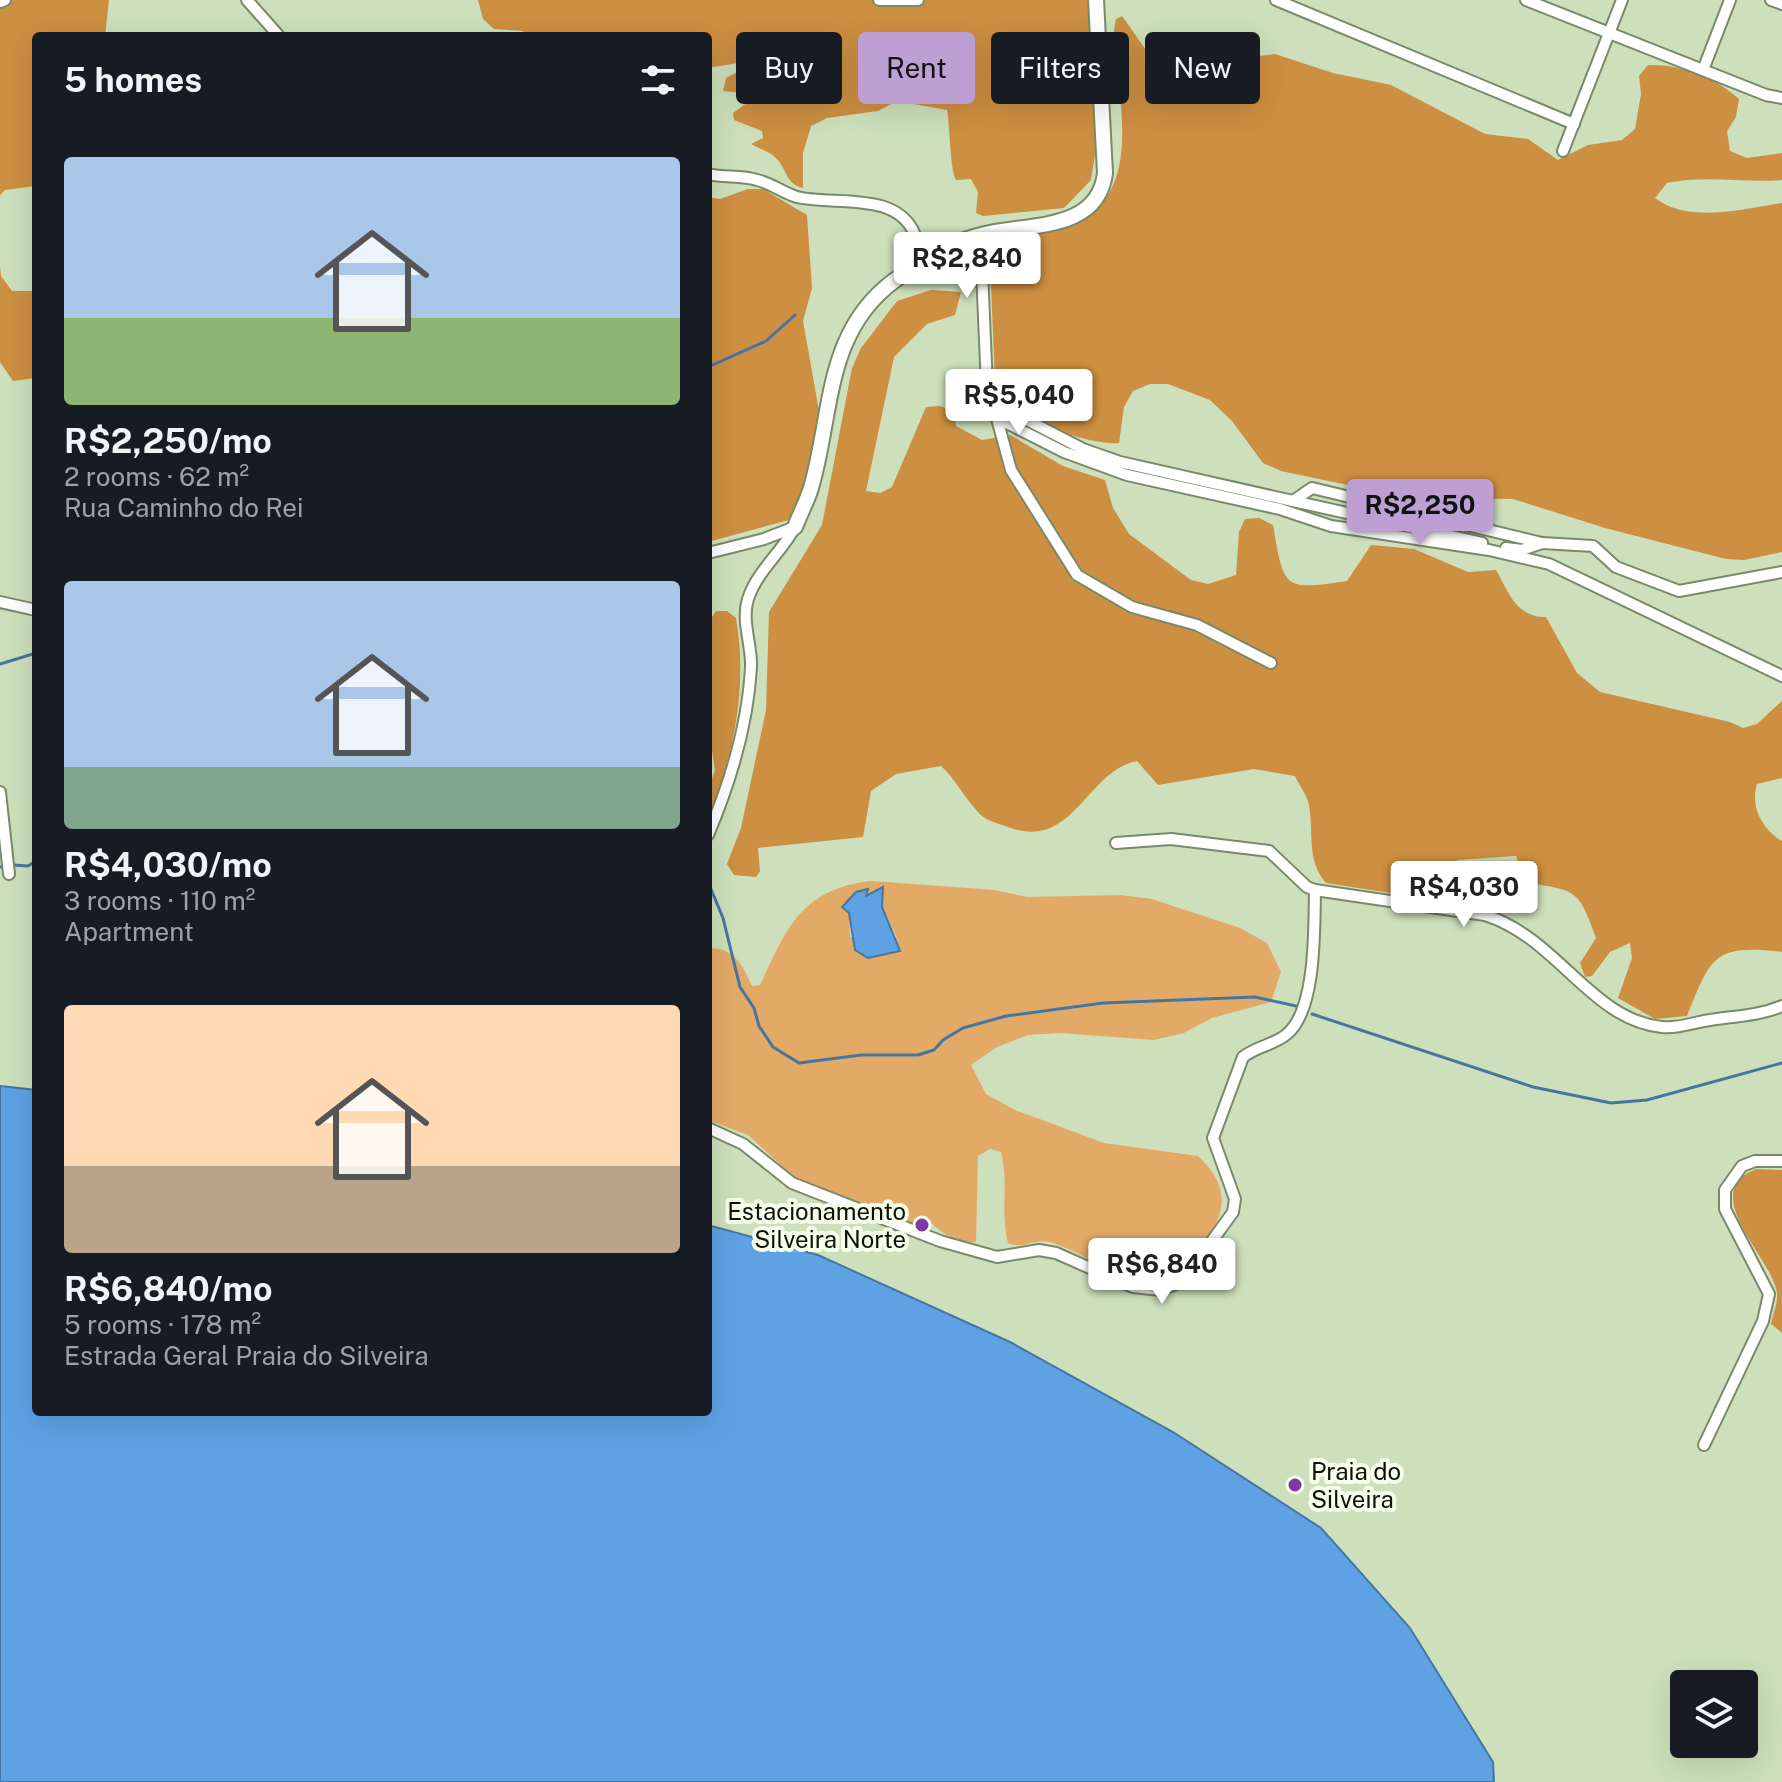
<!DOCTYPE html>
<meta charset="utf-8">
<style>
:root{--surface:#171b24;--page:#20242c;--text:#f1f3f6;--muted:#9ea1a6;--accent:#bd9fd4}
body{margin:0;font-family:"Public Sans",sans-serif;background:var(--page);color:var(--text);height:100vh;display:flex;flex-direction:column;font-size:30px;white-space:nowrap}
*{box-sizing:border-box;margin:0}
p{font-size:26px;color:var(--muted)}
.icon{flex:none;width:44px;height:44px;fill:none;stroke:currentColor;stroke-width:2;stroke-linecap:round;stroke-linejoin:round}
.map{position:relative;flex:1;overflow:hidden}
.details{position:absolute;left:32px;top:32px;width:680px;height:1384px;display:flex;flex-direction:column;background:var(--surface);border-radius:8px;box-shadow:0 8px 32px #0002}
.details>*{flex:none}
.hud{position:absolute;left:736px;top:32px;width:760px;height:72px;display:flex;gap:16px}
.fabs{position:absolute;left:1670px;top:1670px;display:grid;gap:16px}
.fabs a{display:grid;place-items:center;width:88px;height:88px;border-radius:8px;background:var(--surface);box-shadow:0 8px 32px #0002;font-size:40px}
.price{position:absolute;translate:-50% -68px;padding:0 18px;border-radius:8px;background:#fff;color:#222;font-size:26px;line-height:52px;filter:drop-shadow(0 2px 4px #0008)}
.price::after{content:'';position:absolute;left:50%;top:48px;width:24px;height:18px;margin-left:-12px;background:inherit;clip-path:polygon(0 0,100% 0,50% 100%)}
.price.current{background:var(--accent);color:#111}
ul{padding:0;list-style:none}
li{display:grid;align-content:center;gap:16px;height:424px;padding:0 32px}
li span{display:grid;place-items:center;height:248px;border-radius:8px;color:#555}
li>.icon{margin-inline-start:auto}
span .icon{width:144px;height:144px;fill:#fffc;stroke-width:1}
li b{font-size:34px}
h2{display:flex;justify-content:space-between;align-items:center;height:96px;padding:0 32px;font-size:34px}
.pill{padding:0 28px;border-radius:8px;background:var(--surface);box-shadow:0 8px 32px #0002;font-size:28px;line-height:72px}
.pill.current{background:var(--accent);color:#111}
.map>svg:first-child{display:block}
.green{fill:#e3aa67;fill-rule:evenodd}
.forest{fill:#cd8f41}
.water{fill:#5ea2e4;stroke:#4576a1;stroke-width:2}
.lines{fill:none;stroke-linecap:round;stroke-linejoin:round}
.stream{stroke:#4576a1;stroke-width:3}
.street-casing{stroke:#798a68;stroke-width:14}
.secondary-casing{stroke:#798a68;stroke-width:18}
.street{stroke:#fff;stroke-width:10}
.secondary{stroke:#fff;stroke-width:14}
.poi-dot{fill:#7e38ab;stroke:#f4feea;stroke-width:3}
.labels{text-anchor:middle;dominant-baseline:central;stroke-width:8;stroke-linejoin:round;paint-order:stroke}
.poi-label{font-size:24px;fill:#0b1105;stroke:#f4feea;text-anchor:end}
</style>
<div class="map">
<svg width="1782" height="1782" viewBox="0 0 1782 1782">
<rect width="100%" height="100%" fill="#cde0bb"/>
<path class="green" d="M871,881L995,890L1027,897L1121,895L1152,899L1240,928L1267,943L1281,972L1271,1002L1212,1018L1184,1033L1154,1040L1060,1033L1028,1035L997,1047L971,1065L986,1094L1015,1110L1104,1143L1198,1156C1247,1200 1210,1240 1175,1276C1128,1291 1092,1255 1050,1242C1034,1238 1022,1250 1008,1243C1000,1213 1009,1182 1001,1152L990,1149L978,1156L976,1242C955,1242 944,1235 929,1221L913,1224L793,1176L748,1135L708,1120V948C733,947 743,965 752,986L760,985C787,928 801,889 871,881ZM882,907L897,938L850,937L849,913Z"/>
<g class="forest">
<path d="M0,0H109L105,36H36V186L5,190L0,195Z"/>
<path d="M478,0H1090L1097,142L1091,180L1064,208L983,216L976,213L978,192L971,179L956,180C950,172 950,125 947,110L897,101L878,111L827,118L811,126L803,153V188C785,184 788,170 776,158C770,152 758,148 751,144L763,138L762,131L734,120L733,113L751,100L753,94L723,91L726,78L747,67L750,61L708,68V36H526L523,31L494,29L483,19Z"/>
<path d="M1122,16C1156,63 1168,94 1233,97L1248,87L1259,56L1275,54L1333,73L1391,85L1485,134L1528,139L1558,160L1588,145L1622,140L1635,129L1641,94L1639,76L1648,65C1680,64 1715,77 1739,99L1736,117L1727,131L1730,151L1747,158L1782,153V180C1743,183 1705,175 1667,183L1655,198C1688,224 1743,209 1782,203V552L1744,560L1726,559L1605,528L1513,499L1432,498L1386,493L1281,471L1263,463L1232,421L1210,400L1168,384H1150L1133,391L1124,407L1119,443C1095,446 1027,423 1008,407C999,399 997,391 995,380L990,261L995,244C1021,232 1052,235 1078,222C1144,190 1118,95 1113,36L1116,19Z"/>
<path d="M748,189H763L807,215L812,288L803,321L819,411L809,479L789,520L708,542V197L720,199Z"/>
<path d="M0,266L1,276L12,291H36V378L13,381L0,362Z"/>
<path d="M931,290L961,292L955,315L927,324L894,357L866,491L880,493L892,487L926,407L940,406L954,412L956,426L982,440L1010,435L1063,466L1105,480L1113,508L1129,534L1191,580L1208,584L1236,575L1239,532L1245,519L1259,518L1273,525C1284,588 1282,591 1347,581L1371,545L1414,549L1468,572L1496,570C1509,593 1516,617 1546,617L1577,673L1600,692L1730,722L1743,728L1757,724L1782,701V778L1757,784C1750,806 1762,829 1782,841V952C1713,944 1711,957 1687,1016L1655,1019L1618,998L1632,958L1630,943L1610,952L1592,976L1585,977L1580,963L1596,938C1579,890 1577,890 1527,883L1516,856L1457,860L1442,901L1326,883C1306,860 1314,833 1309,805C1307,795 1299,785 1295,776L1254,769L1158,785L1137,761C1086,771 1073,852 1008,827C1001,824 991,822 985,818C972,810 956,779 941,766L896,774L871,791L863,837L758,848L760,871L756,877L734,875L727,864L741,828L766,710L769,612L822,525L852,368L861,348L897,301Z"/>
<path d="M716,611H727L736,618C748,686 734,755 708,819V790L715,770L708,725L711,690L708,623Z"/>
<path d="M1756,1169L1782,1170V1333L1771,1324C1773,1314 1778,1303 1777,1293C1772,1257 1696,1193 1756,1169Z"/>
</g>
<g class="water">
<path d="M883,887L882,907L900,951L868,958L855,950L849,913L842,907L856,892L868,889L866,896Z"/>
<path d="M0,1086L36,1090V1412H708V1225L818,1255L1010,1342L1173,1432L1321,1528L1410,1628L1493,1762L1494,1782H0Z"/>
</g>
<g class="lines">
<g class="stream">
<path d="M708,367L766,341L795,315"/>
<path d="M0,664L36,653"/>
<path d="M13,865L28,866L36,861"/>
<path d="M0,867H1"/>
<path d="M708,882L723,918L740,987L754,1008L759,1026L773,1047L799,1063L861,1055H918L934,1050L943,1040L963,1028L1006,1016L1103,1003L1255,997L1296,1006"/>
<path d="M1312,1014L1533,1087L1611,1103L1647,1100L1782,1063"/>
</g>
<g class="street-casing">
<g id="street">
<path d="M247,0L279,36"/>
<path d="M879,0H918"/>
<path d="M1276,0L1574,124"/>
<path d="M1526,0L1766,95L1782,98"/>
<path d="M1771,0L1782,4"/>
<path d="M0,2L5,0"/>
<path d="M1703,70L1730,0"/>
<path d="M1563,151L1622,0"/>
<path d="M708,174C724,178 741,175 757,180C771,183 783,193 797,197C834,206 897,190 915,235L902,263V275"/>
<path d="M971,238L982,271L987,387L992,402L1083,449L1120,462L1293,501L1312,488L1542,543L1593,546L1616,567L1679,591L1782,572"/>
<path d="M996,415L1011,470L1077,575L1132,607L1197,625L1271,663"/>
<path d="M997,418L1064,452L1127,475L1280,509L1331,526L1489,550L1549,564L1782,676"/>
<path d="M1293,501L1482,543"/>
<path d="M1506,548L1522,550L1542,543"/>
<path d="M708,553L764,539L795,527"/>
<path d="M0,602L36,610"/>
<path d="M0,792L9,874"/>
<path d="M708,835C730,783 748,724 751,667C752,645 741,621 748,599C757,571 782,552 795,527"/>
<path d="M1116,843L1171,839L1269,851L1307,887L1315,890L1485,915C1558,938 1591,1020 1662,1027C1678,1029 1695,1022 1710,1020C1735,1016 1758,1016 1782,1006"/>
<path d="M708,1128L743,1144L792,1183L940,1241L997,1257L1039,1250L1056,1253L1133,1287L1160,1290L1176,1284L1188,1274L1233,1212L1235,1199L1213,1138L1243,1057C1257,1046 1274,1045 1287,1034C1317,1009 1314,926 1315,890"/>
<path d="M1704,1445L1763,1321L1769,1294L1725,1209V1190L1742,1166L1755,1161H1782"/>
</g>
</g>
<g class="secondary-casing">
<path id="secondary" d="M795,527C800,514 807,501 811,488C833,413 824,332 895,280C920,262 952,242 981,235C1025,223 1098,233 1105,173L1096,0"/>
</g>
<use href="#street" class="street"/>
<use href="#secondary" class="secondary"/>
</g>
<g class="poi-dot">
<circle cx="922" cy="1225" r="8"/>
<circle cx="1295" cy="1485" r="8"/>
</g>
<g class="labels">
<g class="poi-label">
<text x="906" y="1211">Estacionamento<tspan x="906" dy="28">Silveira Norte</tspan></text>
<text x="1311" y="1471" text-anchor="start">Praia do<tspan x="1311" dy="28">Silveira</tspan></text>
</g>
</g>
</svg>
<div class="fabs">
<a><svg class="icon" aria-label="layers" viewBox="0 0 24 24"><path d="M12 4l9 5-9 5-9-5zM3 14l9 5 9-5"/></svg></a>
</div>
<b class="price" style="left:967px;top:300px">R$2,840</b>
<b class="price" style="left:1019px;top:437px">R$5,040</b>
<b class="price current" style="left:1420px;top:547px">R$2,250</b>
<b class="price" style="left:1464px;top:929px">R$4,030</b>
<b class="price" style="left:1162px;top:1306px">R$6,840</b>
<div class="hud">
<a class="pill">Buy</a>
<a class="pill current">Rent</a>
<a class="pill">Filters</a>
<a class="pill">New</a>
</div>
<section class="details">
<h2>5 homes<svg class="icon" aria-label="filters" viewBox="0 0 24 24"><path d="M4 7h16M4 17h16"/><circle cx="9" cy="7" r="2"/><circle cx="15" cy="17" r="2"/></svg></h2>
<ul>
<li><span style="background:linear-gradient(#a9c7e8 65%,#8fb573 0)"><svg class="icon" aria-label="home" viewBox="0 0 24 24"><path d="M3 11l9-7 9 7M6 9v11h12V9"/></svg></span><div><b>R$2,250/mo</b><p>2 rooms · 62 m²</p><p>Rua Caminho do Rei</p></div></li>
<li><span style="background:linear-gradient(#a9c7e8 75%,#7fa58c 0)"><svg class="icon" aria-label="home" viewBox="0 0 24 24"><path d="M3 11l9-7 9 7M6 9v11h12V9"/></svg></span><div><b>R$4,030/mo</b><p>3 rooms · 110 m²</p><p>Apartment</p></div></li>
<li><span style="background:linear-gradient(#ffd9b3 65%,#b9a48a 0)"><svg class="icon" aria-label="home" viewBox="0 0 24 24"><path d="M3 11l9-7 9 7M6 9v11h12V9"/></svg></span><div><b>R$6,840/mo</b><p>5 rooms · 178 m²</p><p>Estrada Geral Praia do Silveira</p></div></li>
</ul>
</section>
</div>
